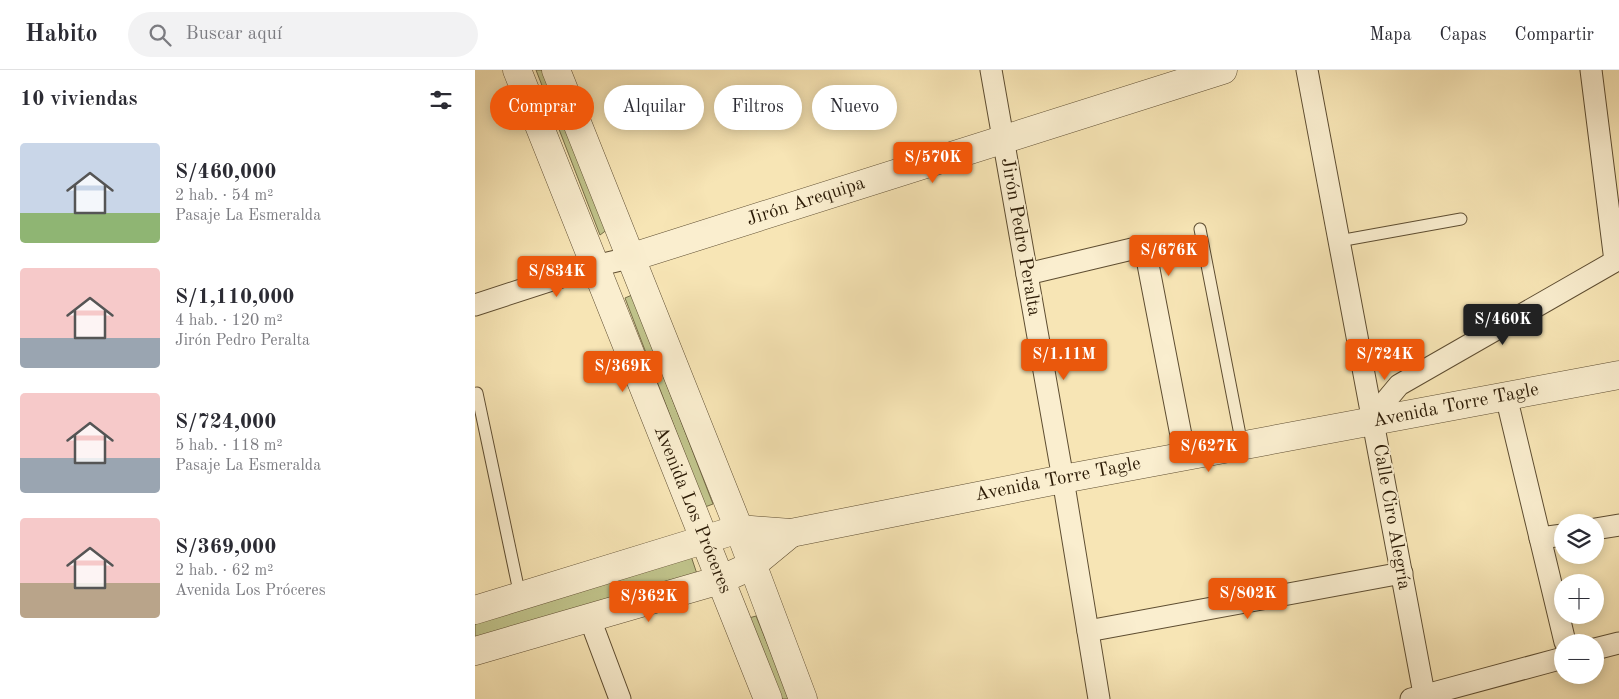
<!DOCTYPE html>
<html lang="es">
<meta charset="utf-8">
<style>
:root{--surface:#fff;--page:#f2f2f3;--text:#2b2b33;--muted:#7c7c81;--line:#e1e1e2;--accent:#ea580c}
body{margin:0;font-family:"Old Standard TT",serif;background:var(--page);color:var(--text);height:100vh;display:flex;flex-direction:column;font-size:19px;white-space:nowrap}
*{box-sizing:border-box;margin:0}
p{font-size:16px;color:var(--muted)}
.icon{flex:none;width:28px;height:28px;fill:none;stroke:currentColor;stroke-width:2;stroke-linecap:round;stroke-linejoin:round}
.map{position:relative;flex:1;overflow:hidden}
.details{display:flex;flex-direction:column;background:var(--surface);width:475px}
.details>*{flex:none}
.top-card{position:absolute;left:15px;top:15px;width:475px;height:45px;display:flex;gap:10px}
.controls{position:absolute;left:1079px;top:444px;display:grid;gap:10px}
.controls a{display:grid;place-items:center;width:50px;height:50px;border-radius:50%;background:var(--surface);box-shadow:0 2px 12px #0003;font-size:25px}
.price{position:absolute;translate:-50% -42px;padding:0 11px;border-radius:5px;background:var(--accent);color:#fff;font-size:16px;line-height:32px;filter:drop-shadow(0 1px 2px #0008)}
.price::after{content:'';position:absolute;left:50%;top:30px;width:15px;height:11px;margin-left:-8px;background:inherit;clip-path:polygon(0 0,100% 0,50% 100%)}
.price.current{background:#222;color:#fff}
ul{padding:0;list-style:none}
li{display:flex;align-items:center;gap:15px;height:125px;padding:0 20px}
li span{display:grid;place-items:center;flex:none;width:140px;height:100px;border-radius:5px;color:#555}
li>.icon{margin-inline-start:auto}
span .icon{width:60px;height:60px;fill:#fffc;stroke-width:1}
li b{font-size:21px}
h2{display:flex;justify-content:space-between;align-items:center;height:60px;padding:0 20px;font-size:21px}
.chip{padding:0 18px;border-radius:22px;background:var(--surface);box-shadow:0 2px 12px #0003;font-size:18px;line-height:45px}
.chip.current{background:var(--accent);color:#fff}
header{display:flex;align-items:center;gap:30px;box-sizing:border-box;height:70px;padding:0 25px;background:var(--surface);border-bottom:1px solid var(--line)}
header strong{font-size:24px}
nav{display:flex;gap:28px;margin-inline-start:auto;font-size:18px}
.search{width:350px;height:45px;background:var(--page);display:flex;align-items:center;gap:12px;box-sizing:border-box;padding:0 18px;border-radius:28px;color:var(--muted);font-size:19px}
main{display:flex;flex:1;min-height:0}
.map>svg:first-child{display:block}
.green{fill:#c0c38b;stroke:#766e48}
.lines{fill:none;stroke-linecap:round;stroke-linejoin:round}
.service-casing{stroke:#5e4d31;stroke-width:13}
.minor-casing{stroke:#5e4d31;stroke-width:23}
.tertiary-casing{stroke:#5e4d31;stroke-width:29}
.service{stroke:#faeecf;stroke-width:11}
.minor{stroke:#faeecf;stroke-width:21}
.tertiary{stroke:#faeecf;stroke-width:28}
.labels{text-anchor:middle;dominant-baseline:central;stroke-width:4;stroke-linejoin:round;paint-order:stroke}
.street-label{font-size:19px;fill:#2b1a05;stroke:#faeecf}
</style>
<header>
<strong>Habito</strong>
<div class="search"><svg class="icon" aria-label="search" viewBox="0 0 24 24"><circle cx="10" cy="10" r="6"/><path d="M15 15l6 6"/></svg>Buscar aquí</div>
<nav><a>Mapa</a><a>Capas</a><a>Compartir</a></nav>
</header>
<main>
<section class="details">
<h2>10 viviendas<svg class="icon" aria-label="filters" viewBox="0 0 24 24"><path d="M4 7h16M4 17h16"/><circle cx="9" cy="7" r="2"/><circle cx="15" cy="17" r="2"/></svg></h2>
<ul>
<li><span style="background:linear-gradient(#c9d6e8 70%,#8fb573 0)"><svg class="icon" aria-label="home" viewBox="0 0 24 24"><path d="M3 11l9-7 9 7M6 9v11h12V9"/></svg></span><div><b>S/460,000</b><p>2 hab. · 54 m²</p><p>Pasaje La Esmeralda</p></div></li>
<li><span style="background:linear-gradient(#f6c9c9 70%,#9aa5b1 0)"><svg class="icon" aria-label="home" viewBox="0 0 24 24"><path d="M3 11l9-7 9 7M6 9v11h12V9"/></svg></span><div><b>S/1,110,000</b><p>4 hab. · 120 m²</p><p>Jirón Pedro Peralta</p></div></li>
<li><span style="background:linear-gradient(#f6c9c9 65%,#9aa5b1 0)"><svg class="icon" aria-label="home" viewBox="0 0 24 24"><path d="M3 11l9-7 9 7M6 9v11h12V9"/></svg></span><div><b>S/724,000</b><p>5 hab. · 118 m²</p><p>Pasaje La Esmeralda</p></div></li>
<li><span style="background:linear-gradient(#f6c9c9 65%,#b9a48a 0)"><svg class="icon" aria-label="home" viewBox="0 0 24 24"><path d="M3 11l9-7 9 7M6 9v11h12V9"/></svg></span><div><b>S/369,000</b><p>2 hab. · 62 m²</p><p>Avenida Los Próceres</p></div></li>
</ul>
</section>
<div class="map">
<svg width="1144" height="629" viewBox="0 0 1144 629">
<rect width="100%" height="100%" fill="#f7e5b5"/>
<filter id="stains"><feTurbulence type="fractalNoise" baseFrequency=".004" numOctaves="4"/><feColorMatrix values="0 0 0 0 .2 0 0 0 0 .09 0 0 0 0 .02 0 0 0 .5 -.17"/></filter>
<radialGradient id="worn" r=".72"><stop offset=".6" stop-color="#630" stop-opacity="0"/><stop offset="1" stop-color="#630" stop-opacity=".3"/></radialGradient>
<g class="green">
<path d="M61,0H69L133,159L125,165Z"/>
<path d="M157,225L238,434L230,437L150,228Z"/>
<path d="M216,486L224,510L0,577V551Z"/>
<path d="M281,546L315,629H307L274,548Z"/>
</g>
<g class="lines">
<g class="service-casing">
<g id="service">
<path d="M725,159L767,375"/>
<path d="M864,171L986,149"/>
<path d="M2,323L45,526"/>
</g>
</g>
<g class="minor-casing">
<g id="minor">
<path d="M516,0L588,409L624,629"/>
<path d="M832,0L950,629"/>
<path d="M1116,0L1140,191"/>
<path d="M552,204L657,179L669,184L672,189L710,386"/>
<path d="M0,235L120,196L154,188"/>
<path d="M1031,326L1090,572"/>
<path d="M899,351L909,333L924,315L1144,189"/>
<path d="M1120,459L1144,455"/>
<path d="M1065,468L1088,465"/>
<path d="M115,549L145,629"/>
<path d="M613,561L927,503"/>
<path d="M1120,579L1144,573"/>
<path d="M936,629L1088,588"/>
</g>
</g>
<g class="tertiary-casing">
<g id="tertiary">
<path d="M42,0L293,629"/>
<path d="M81,0L264,459L328,629"/>
<path d="M154,188L748,0"/>
<path d="M0,540L264,459L316,463L588,409L1144,305"/>
<path d="M0,581L245,510L276,496L316,463"/>
</g>
</g>
<use href="#service" class="service"/>
<use href="#minor" class="minor"/>
<use href="#tertiary" class="tertiary"/>
</g>
<g class="labels">
<g class="street-label">
<text transform="translate(331 132) rotate(-18)">Jirón Arequipa</text>
<text transform="translate(545 167) rotate(80)">Jirón Pedro Peralta</text>
<text transform="translate(981 336) rotate(-11)">Avenida Torre Tagle</text>
<text transform="translate(583 410) rotate(-11)">Avenida Torre Tagle</text>
<text transform="translate(217 440) rotate(68)">Avenida Los Próceres</text>
<text transform="translate(916 447) rotate(80)">Calle Ciro Alegría</text>
</g>
</g>
<rect width="100%" height="100%" filter="url(#stains)"/>
<rect width="100%" height="100%" fill="url(#worn)"/>
</svg>
<div class="controls">
<a><svg class="icon" aria-label="layers" viewBox="0 0 24 24"><path d="M12 4l9 5-9 5-9-5zM3 14l9 5 9-5"/></svg></a>
<a>+</a>
<a>−</a>
</div>
<b class="price" style="left:458px;top:114px">S/570K</b>
<b class="price" style="left:694px;top:207px">S/676K</b>
<b class="price" style="left:82px;top:228px">S/834K</b>
<b class="price current" style="left:1028px;top:276px">S/460K</b>
<b class="price" style="left:589px;top:311px">S/1.11M</b>
<b class="price" style="left:910px;top:311px">S/724K</b>
<b class="price" style="left:148px;top:323px">S/369K</b>
<b class="price" style="left:734px;top:403px">S/627K</b>
<b class="price" style="left:773px;top:550px">S/802K</b>
<b class="price" style="left:174px;top:553px">S/362K</b>
<div class="top-card">
<a class="chip current">Comprar</a>
<a class="chip">Alquilar</a>
<a class="chip">Filtros</a>
<a class="chip">Nuevo</a>
</div>
</div>
</main>
